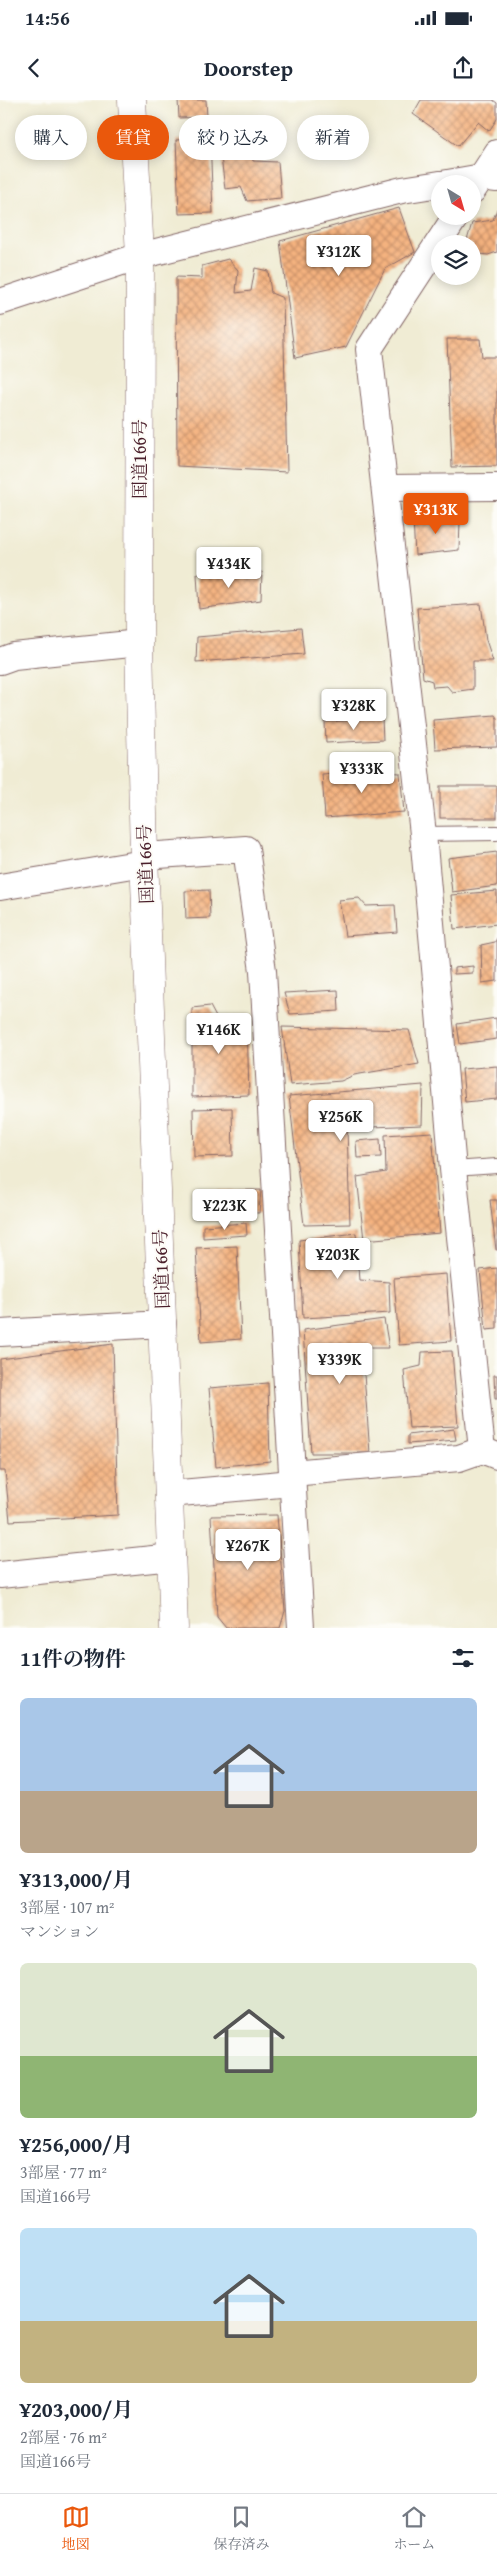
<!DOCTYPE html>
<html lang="ja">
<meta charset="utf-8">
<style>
:root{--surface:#fff;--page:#f6f6f7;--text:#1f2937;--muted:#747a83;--line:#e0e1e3;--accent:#ea580c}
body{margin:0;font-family:"Gentium Book Plus","Noto Serif JP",serif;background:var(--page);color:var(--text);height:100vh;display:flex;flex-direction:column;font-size:19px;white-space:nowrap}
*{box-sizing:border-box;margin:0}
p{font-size:16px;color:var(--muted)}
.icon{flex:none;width:28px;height:28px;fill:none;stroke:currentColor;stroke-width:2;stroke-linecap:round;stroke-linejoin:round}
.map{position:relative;height:1528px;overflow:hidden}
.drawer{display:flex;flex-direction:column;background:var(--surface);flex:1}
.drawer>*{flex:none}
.guide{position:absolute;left:15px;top:15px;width:468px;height:45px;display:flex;gap:10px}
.needle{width:32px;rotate:143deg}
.fabs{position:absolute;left:431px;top:75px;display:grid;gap:10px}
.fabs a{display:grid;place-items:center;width:50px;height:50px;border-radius:50%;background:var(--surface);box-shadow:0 2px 12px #0003;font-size:25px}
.price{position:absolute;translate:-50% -42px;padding:0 11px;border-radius:5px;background:#fff;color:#222;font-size:16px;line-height:32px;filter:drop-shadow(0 1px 2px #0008)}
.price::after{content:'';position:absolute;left:50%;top:30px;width:15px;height:11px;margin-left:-8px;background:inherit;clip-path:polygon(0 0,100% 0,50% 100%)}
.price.on{background:var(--accent);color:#fff}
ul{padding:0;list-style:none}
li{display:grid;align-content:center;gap:10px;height:265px;padding:0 20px}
li span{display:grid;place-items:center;height:155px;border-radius:8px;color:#555}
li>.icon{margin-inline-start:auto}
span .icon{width:90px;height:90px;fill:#fffc;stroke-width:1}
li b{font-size:21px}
h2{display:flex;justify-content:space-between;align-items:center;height:60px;padding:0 20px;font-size:21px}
.tag{padding:0 18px;border-radius:22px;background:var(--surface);box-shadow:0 2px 12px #0003;font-size:18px;line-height:45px}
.tag.on{background:var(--accent);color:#fff}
.status{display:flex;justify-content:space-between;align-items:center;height:35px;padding:0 25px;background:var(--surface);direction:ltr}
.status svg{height:14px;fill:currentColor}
header{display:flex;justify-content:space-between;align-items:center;height:65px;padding:0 20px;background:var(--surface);font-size:22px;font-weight:700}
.menu{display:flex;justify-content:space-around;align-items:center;height:70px;border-top:1px solid var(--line);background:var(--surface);font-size:14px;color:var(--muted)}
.menu a{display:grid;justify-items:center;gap:2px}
.menu .on{color:var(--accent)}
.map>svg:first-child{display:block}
.building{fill:url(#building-cross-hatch)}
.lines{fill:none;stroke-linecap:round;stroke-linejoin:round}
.lane-casing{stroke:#846766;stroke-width:16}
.street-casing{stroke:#846766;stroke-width:28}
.highway-casing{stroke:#846766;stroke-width:29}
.lane{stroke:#fff;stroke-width:14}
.street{stroke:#fff;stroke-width:26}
.highway{stroke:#fff;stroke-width:28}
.labels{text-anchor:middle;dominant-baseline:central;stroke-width:4;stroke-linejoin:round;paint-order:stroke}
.street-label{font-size:18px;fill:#4a1f2b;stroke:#fdfcf7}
</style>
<div class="status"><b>14:56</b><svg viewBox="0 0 49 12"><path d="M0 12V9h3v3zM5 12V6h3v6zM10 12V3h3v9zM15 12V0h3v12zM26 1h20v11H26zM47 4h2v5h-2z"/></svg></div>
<header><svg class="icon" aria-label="back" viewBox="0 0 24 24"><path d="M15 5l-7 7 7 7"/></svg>Doorstep<svg class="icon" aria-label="share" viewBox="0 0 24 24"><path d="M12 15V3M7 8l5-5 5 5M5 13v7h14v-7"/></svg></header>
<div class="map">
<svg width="497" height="1528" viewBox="0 0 497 1528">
<defs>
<pattern id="building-cross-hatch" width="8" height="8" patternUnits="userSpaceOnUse" patternTransform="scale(1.25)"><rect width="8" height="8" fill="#f4b27f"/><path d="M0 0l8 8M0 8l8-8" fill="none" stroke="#c89068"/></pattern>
</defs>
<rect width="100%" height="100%" fill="#fdfcf7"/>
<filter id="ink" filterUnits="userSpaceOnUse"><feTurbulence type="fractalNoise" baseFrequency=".02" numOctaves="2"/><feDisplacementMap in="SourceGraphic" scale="10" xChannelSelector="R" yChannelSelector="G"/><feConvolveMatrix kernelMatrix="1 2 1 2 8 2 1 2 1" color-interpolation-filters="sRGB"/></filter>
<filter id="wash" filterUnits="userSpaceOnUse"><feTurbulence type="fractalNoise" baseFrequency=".0096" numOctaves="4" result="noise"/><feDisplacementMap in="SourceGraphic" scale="20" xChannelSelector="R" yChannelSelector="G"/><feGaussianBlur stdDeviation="1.12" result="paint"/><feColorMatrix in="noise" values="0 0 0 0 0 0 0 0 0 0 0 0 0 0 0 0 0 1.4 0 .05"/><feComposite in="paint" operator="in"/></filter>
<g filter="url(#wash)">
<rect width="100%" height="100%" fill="#f0ecd4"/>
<g id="blocks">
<g class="building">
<path d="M178,0H206L207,17L179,18Z"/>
<path d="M421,0H493L497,3V19L489,31L478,22L458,46L413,14Z"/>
<path d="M247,30L253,61L278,62L281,98L247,101L241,87L225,89L218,33Z"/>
<path d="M210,38L213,113L179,114L176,40Z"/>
<path d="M399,108L415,152L385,169L346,247L295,258L280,141Z"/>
<path d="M497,109V152L488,155L472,153V144H466L472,123L493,120Z"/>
<path d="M228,159L238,170L236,193L251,191L255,168L268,171L271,193L283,198L287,372L177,366L176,177L202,178V166Z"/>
<path d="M447,239H480L482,257H497V366L452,367Z"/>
<path d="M449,415L453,421L460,422L459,450L415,455L413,420Z"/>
<path d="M262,472L261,500L199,509L197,474Z"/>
<path d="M481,504L486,540L493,561H473V589L452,592L447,586L433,587L432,581L423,578L417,508Z"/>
<path d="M301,528L304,554L196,562L197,537Z"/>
<path d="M495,615L497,618V647L435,649L433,620Z"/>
<path d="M382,618L383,640L326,643L325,622Z"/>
<path d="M367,671L400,673L404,712L325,718L322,674Z"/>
<rect x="440" y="686" width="57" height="32"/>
<path d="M497,752V786L452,792L448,758Z"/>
<path d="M209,790L210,818L186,819L185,791Z"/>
<path d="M497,791V824L454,829L451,795Z"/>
<path d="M359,798L366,806L395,805L397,832L345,836L339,800Z"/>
<path d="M497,838V881L482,883L481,845L495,842Z"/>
<path d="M473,866V873L454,874V868Z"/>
<path d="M338,890L339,911L290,914L284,893Z"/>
<path d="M210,906L217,919L247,921L249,995L192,997V908Z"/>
<path d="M496,918L497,939L460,944L457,924Z"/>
<path d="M282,927L409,930L419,964L354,975L341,981L290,985Z"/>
<path d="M497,966V999L465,1002L462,969Z"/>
<path d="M423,985L422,1025L347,1028L350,1124L304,1125L289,996Z"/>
<path d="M232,1008L233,1056L194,1057L193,1009Z"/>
<path d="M432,1032L440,1133L364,1140L357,1077L386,1072L385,1035Z"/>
<path d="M380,1039L381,1057L357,1058L356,1041Z"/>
<path d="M261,1090L259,1113L196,1111L198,1091Z"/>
<path d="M490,1100H497V1150H496Z"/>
<path d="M246,1123L247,1135L203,1138V1126Z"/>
<path d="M356,1133L360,1180L389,1182L390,1213L303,1218L299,1140Z"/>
<path d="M237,1146L241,1239L201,1242L196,1148Z"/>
<path d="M497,1168V1229L486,1230L480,1170Z"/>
<path d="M446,1174L451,1241L399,1245L394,1178Z"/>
<path d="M384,1219L389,1248H362L370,1353H311L303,1230Z"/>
<path d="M113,1244L118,1415L10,1421L5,1371H0V1259Z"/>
<path d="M452,1251L458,1326L409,1328L404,1270L421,1266L422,1252Z"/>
<path d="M494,1275H497V1299H495Z"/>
<path d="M268,1283L270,1361L216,1367L209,1288Z"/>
<path d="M454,1329L456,1340L408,1344V1335Z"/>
<path d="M277,1415L285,1511L280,1528H226L217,1517L211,1416Z"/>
</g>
</g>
</g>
<g filter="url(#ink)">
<use href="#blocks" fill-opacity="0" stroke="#846766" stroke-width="1"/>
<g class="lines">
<g class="lane-casing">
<g id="lane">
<path d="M423,734L497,733"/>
<path d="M453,1069L497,1066"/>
</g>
</g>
<g class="street-casing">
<g id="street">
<path d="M442,84L482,77L497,79"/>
<path d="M473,90L497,53"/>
<path d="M456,116L369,249L423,734L453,1069L482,1350"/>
<path d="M0,202L140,156L402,90L440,84"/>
<path d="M385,388L497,387"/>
<path d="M0,561L14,556L139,543"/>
<path d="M144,756L246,749L263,871L301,1528"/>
<path d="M0,787L144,763"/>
<path d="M0,1233L163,1224"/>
<path d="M292,1373L459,1358L482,1350L497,1356"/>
<path d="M169,1394L292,1383"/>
<path d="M0,1475L172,1457"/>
</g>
</g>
<g class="highway-casing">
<path id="highway" d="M132,0L140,156L139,543L144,756L174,1528"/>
</g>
<use href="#lane" class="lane"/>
<use href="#street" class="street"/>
<use href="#highway" class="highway"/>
</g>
</g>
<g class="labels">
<g class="street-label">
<text transform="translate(139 359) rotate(-90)">国道166号</text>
<text transform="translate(145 764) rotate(-92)">国道166号</text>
<text transform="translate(161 1169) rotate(-92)">国道166号</text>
</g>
</g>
</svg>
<div class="fabs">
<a><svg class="needle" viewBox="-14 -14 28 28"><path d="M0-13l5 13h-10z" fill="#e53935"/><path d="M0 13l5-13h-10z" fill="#747a83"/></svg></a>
<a><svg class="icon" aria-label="layers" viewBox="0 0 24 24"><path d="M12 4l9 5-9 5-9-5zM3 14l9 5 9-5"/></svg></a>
</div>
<b class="price" style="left:339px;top:177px">¥312K</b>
<b class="price on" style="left:436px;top:435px">¥313K</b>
<b class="price" style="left:229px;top:489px">¥434K</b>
<b class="price" style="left:354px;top:631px">¥328K</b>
<b class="price" style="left:362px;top:694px">¥333K</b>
<b class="price" style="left:219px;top:955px">¥146K</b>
<b class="price" style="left:341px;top:1042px">¥256K</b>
<b class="price" style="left:225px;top:1131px">¥223K</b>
<b class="price" style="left:338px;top:1180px">¥203K</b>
<b class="price" style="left:340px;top:1285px">¥339K</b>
<b class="price" style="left:248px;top:1471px">¥267K</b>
<div class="guide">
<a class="tag">購入</a>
<a class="tag on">賃貸</a>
<a class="tag">絞り込み</a>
<a class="tag">新着</a>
</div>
</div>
<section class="drawer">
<h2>11件の物件<svg class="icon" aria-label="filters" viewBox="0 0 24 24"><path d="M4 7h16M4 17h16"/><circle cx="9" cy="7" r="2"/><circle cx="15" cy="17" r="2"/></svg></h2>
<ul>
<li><span style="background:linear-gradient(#a9c7e8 60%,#b9a48a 0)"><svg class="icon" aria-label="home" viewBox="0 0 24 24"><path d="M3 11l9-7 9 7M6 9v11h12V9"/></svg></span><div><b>¥313,000/月</b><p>3部屋 · 107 m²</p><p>マンション</p></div></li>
<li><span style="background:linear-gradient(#dfe7d0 60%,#8fb573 0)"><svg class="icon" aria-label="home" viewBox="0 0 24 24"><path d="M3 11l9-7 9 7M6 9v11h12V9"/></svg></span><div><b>¥256,000/月</b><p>3部屋 · 77 m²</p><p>国道166号</p></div></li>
<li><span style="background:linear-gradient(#bfe0f5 60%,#c2b280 0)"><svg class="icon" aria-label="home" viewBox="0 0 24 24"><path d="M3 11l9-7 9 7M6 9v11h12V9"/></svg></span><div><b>¥203,000/月</b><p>2部屋 · 76 m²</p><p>国道166号</p></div></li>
</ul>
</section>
<nav class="menu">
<a class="on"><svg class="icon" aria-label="map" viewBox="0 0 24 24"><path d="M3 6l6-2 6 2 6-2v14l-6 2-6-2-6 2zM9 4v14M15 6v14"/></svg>地図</a>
<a><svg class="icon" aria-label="saved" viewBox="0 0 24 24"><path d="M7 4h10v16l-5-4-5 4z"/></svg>保存済み</a>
<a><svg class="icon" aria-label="home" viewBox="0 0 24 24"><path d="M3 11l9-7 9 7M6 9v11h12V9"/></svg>ホーム</a>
</nav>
